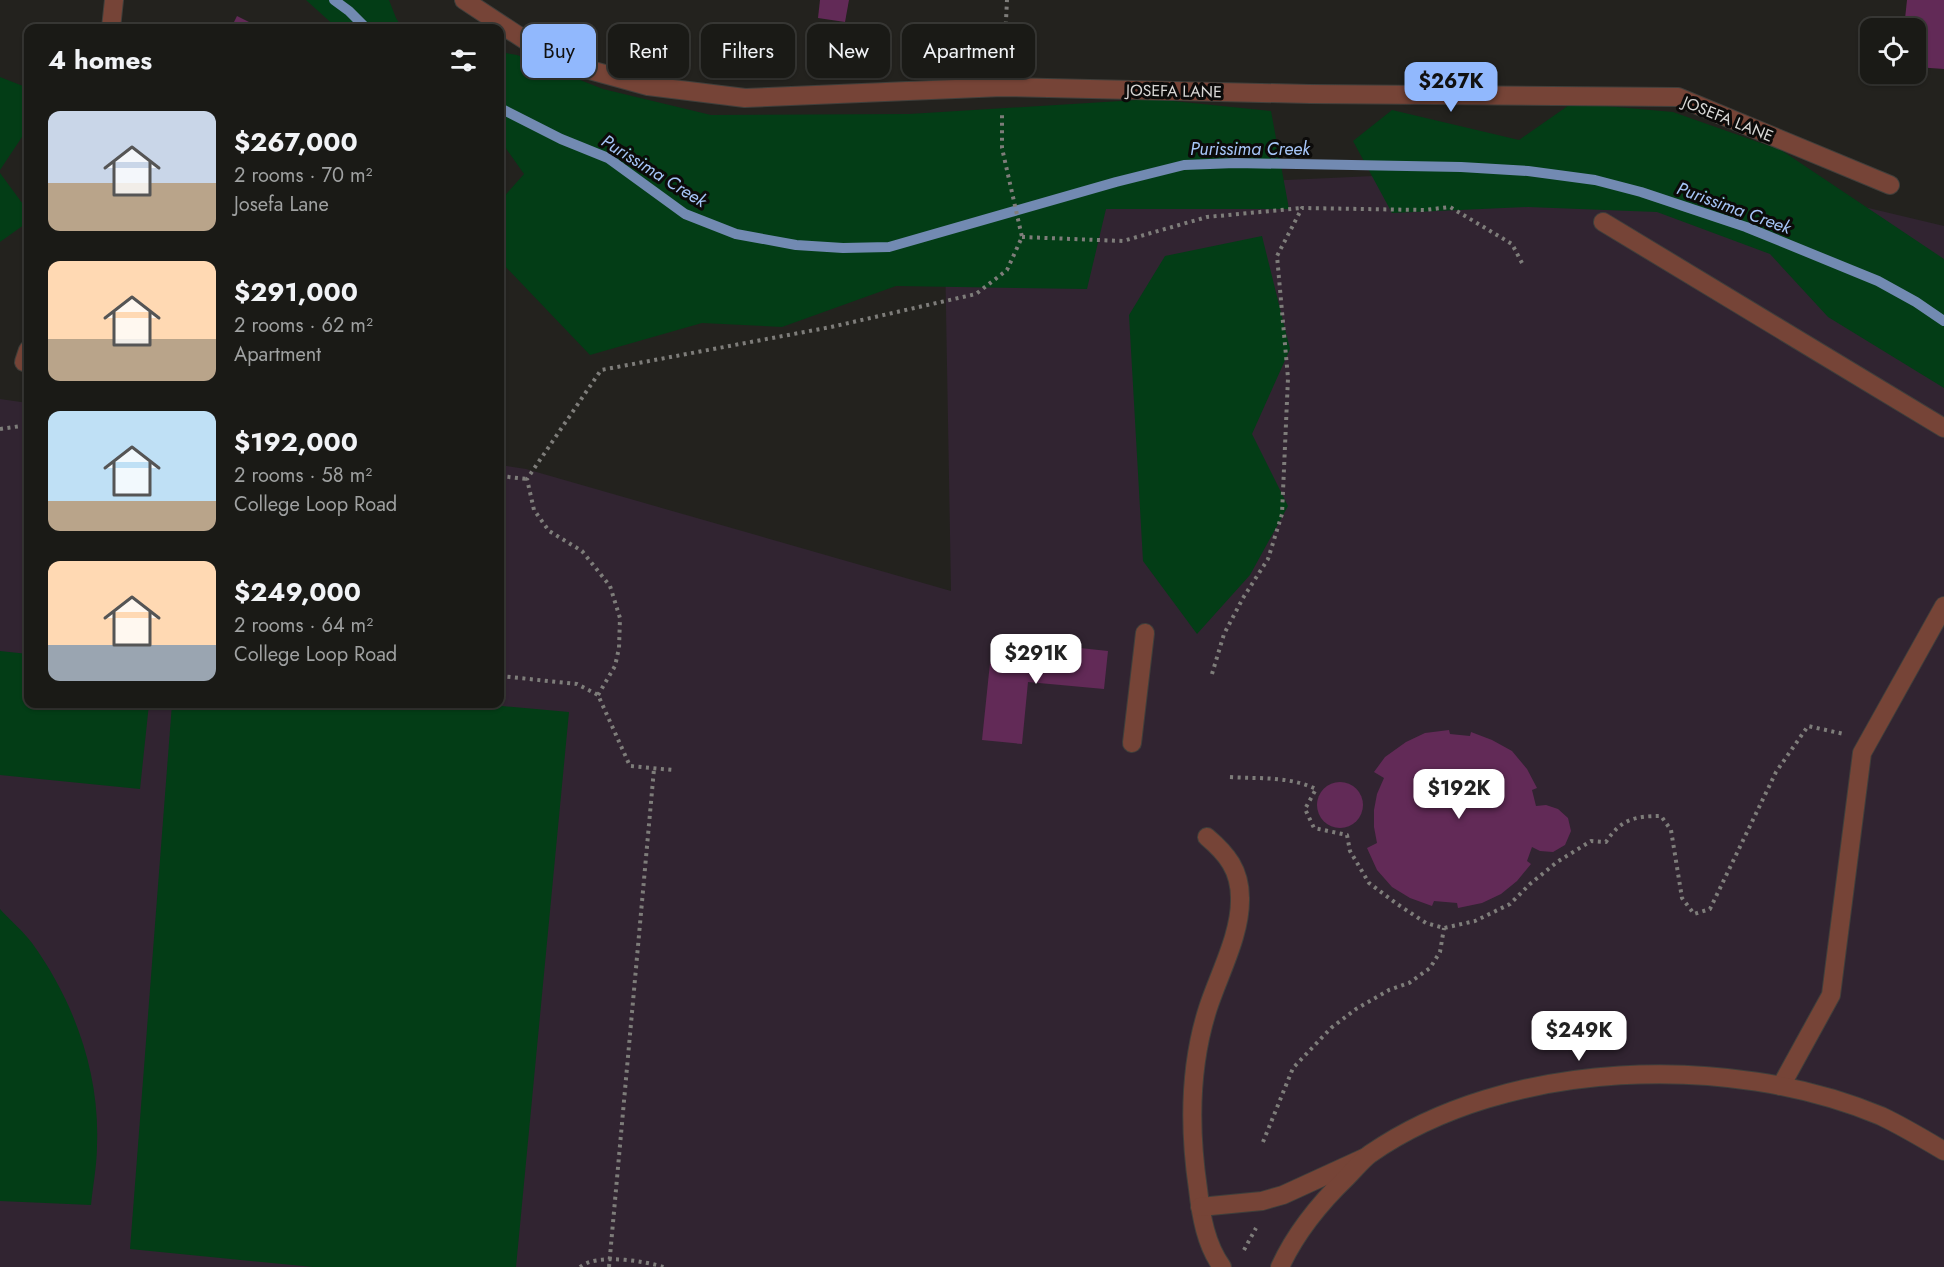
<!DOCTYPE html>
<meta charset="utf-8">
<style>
:root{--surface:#1a1a16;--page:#272723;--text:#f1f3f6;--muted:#9fa1a1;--line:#383835;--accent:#91b8fd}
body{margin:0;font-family:Jost,sans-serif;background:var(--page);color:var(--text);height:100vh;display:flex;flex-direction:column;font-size:22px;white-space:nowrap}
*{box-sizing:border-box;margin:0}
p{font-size:20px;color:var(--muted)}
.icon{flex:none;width:33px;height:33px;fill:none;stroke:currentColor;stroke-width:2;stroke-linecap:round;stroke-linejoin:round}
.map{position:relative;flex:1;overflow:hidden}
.drawer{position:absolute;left:24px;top:24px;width:480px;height:684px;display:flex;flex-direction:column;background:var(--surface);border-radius:12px;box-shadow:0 2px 4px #0004,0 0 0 2px var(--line)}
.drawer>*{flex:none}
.hud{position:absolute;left:522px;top:24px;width:570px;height:54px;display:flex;gap:12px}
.buttons{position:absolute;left:1860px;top:18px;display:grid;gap:12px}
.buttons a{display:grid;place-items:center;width:66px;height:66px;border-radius:12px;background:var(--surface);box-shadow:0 2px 4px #0004,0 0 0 2px var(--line);font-size:30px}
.price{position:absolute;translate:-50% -51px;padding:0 14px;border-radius:12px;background:#fff;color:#222;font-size:20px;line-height:39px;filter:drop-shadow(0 2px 3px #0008)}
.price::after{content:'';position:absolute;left:50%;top:36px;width:18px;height:14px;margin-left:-9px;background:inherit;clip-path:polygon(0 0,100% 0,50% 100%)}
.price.selected{background:var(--accent);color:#111}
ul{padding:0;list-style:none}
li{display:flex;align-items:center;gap:18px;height:150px;padding:0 24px}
li span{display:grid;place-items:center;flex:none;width:168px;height:120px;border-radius:12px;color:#555}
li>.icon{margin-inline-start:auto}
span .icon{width:72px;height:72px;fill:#fffc;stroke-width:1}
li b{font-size:26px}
h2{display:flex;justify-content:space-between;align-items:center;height:72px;padding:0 24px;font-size:26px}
.pill{padding:0 21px;border-radius:12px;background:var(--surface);box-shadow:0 2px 4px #0004,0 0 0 2px var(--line);font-size:21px;line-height:54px}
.pill.selected{background:var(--accent);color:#111}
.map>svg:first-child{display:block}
.education{fill:#312431}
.green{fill:#033d16}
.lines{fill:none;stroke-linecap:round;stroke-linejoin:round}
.stream{stroke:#728ab2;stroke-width:10}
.building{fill:#622a57}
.lane-casing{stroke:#403f3b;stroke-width:20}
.street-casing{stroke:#403f3b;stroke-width:20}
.path{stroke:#7e7d7a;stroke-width:4;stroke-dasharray:3 4.5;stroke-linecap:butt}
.lane{stroke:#764437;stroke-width:18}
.street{stroke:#764437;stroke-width:18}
.labels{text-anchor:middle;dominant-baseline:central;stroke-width:6;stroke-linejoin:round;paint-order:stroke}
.street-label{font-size:16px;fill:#d9d8d6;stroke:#0c0b0a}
.water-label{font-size:18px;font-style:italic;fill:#a6c5f7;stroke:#0c0b0a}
</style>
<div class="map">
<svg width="1944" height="1267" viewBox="0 0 1944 1267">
<rect width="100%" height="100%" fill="#23221e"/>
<path class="education" d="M1675,162L1944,226V1267H0V399L28,403V704H500V465L526,469L951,591L944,196Z"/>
<g class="green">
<path d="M306,0H389L396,18L402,28H337Z"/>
<path d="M500,52L517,55L603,89L711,115L909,114L1153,99L1271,111L1289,209H1106L1087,289L896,286L782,327L702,323L590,355L500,261V201L524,174L500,140Z"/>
<path d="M0,77L28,88V128L0,170Z"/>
<path d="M1572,103L1673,112L1781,150L1944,259V388L1828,317L1770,254L1657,212L1528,207L1392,213L1353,141L1392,110L1519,140Z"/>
<path d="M0,173L28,211V222L0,242Z"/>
<path d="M1262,236L1290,349L1252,434L1288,506L1250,575L1197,634L1143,561L1129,315L1165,256Z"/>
<path d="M0,651L28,654V704H149L140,789L0,775Z"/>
<path d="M172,704H480L569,712L516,1267H313L130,1249Z"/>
<path d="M0,909C10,920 23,931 32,943C74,1001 100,1073 97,1145C97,1165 93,1185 91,1205L0,1201Z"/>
</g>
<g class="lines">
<g class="stream">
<path d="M334,0L349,11L366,28"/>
<path d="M500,108L561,139L608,158L685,214L736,234L796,245L843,248L889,247L1116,182L1184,165L1235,163L1461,167L1528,171L1595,180L1641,192L1746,227L1878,281L1916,302L1944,321"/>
</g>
</g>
<g class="building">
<path d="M820,0H849L845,22L818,18Z"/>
<path d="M1907,0H1944V69L1916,67V28H1904Z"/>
<path d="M237,16L261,28H231Z"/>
<path d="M1033,643L1108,651L1104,689L1028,682L1022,744L982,740L990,663L1030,667Z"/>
<path d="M1449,730L1450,734L1470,736L1471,732L1492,740L1512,751L1527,769L1537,788L1532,790L1536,806L1546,805L1558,809L1568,818L1571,831L1565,845L1553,852L1540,851L1532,847L1527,861L1531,864L1517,881L1501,894L1482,903L1458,908L1457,903L1434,901L1432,906L1410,898L1392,887L1377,870L1367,848L1377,843L1374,827V810L1377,794L1384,778L1374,772L1385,757L1406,742L1425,733Z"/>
<circle cx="1340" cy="805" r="23"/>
</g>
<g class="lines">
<g class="lane-casing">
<g id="lane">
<path d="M1603,222L1944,428"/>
<path d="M1132,743L1145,633"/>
<path d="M1207,837C1227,854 1240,870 1240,898C1241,934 1219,974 1208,1008C1189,1067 1189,1128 1198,1189C1201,1216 1206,1245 1222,1267"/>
<path d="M1781,1086L1831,995L1862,753L1944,606"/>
<path d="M1200,1207L1262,1201L1283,1195L1366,1157"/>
</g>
</g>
<g class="street-casing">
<g id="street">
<path d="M464,0L557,61L648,86L745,98L1002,87L1310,94L1678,97L1890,185"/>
<path d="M111,28L114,0"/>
<path d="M24,362L28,350"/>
<path d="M1280,1267C1296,1232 1320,1203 1347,1177C1355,1169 1362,1160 1370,1154C1507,1059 1729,1052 1881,1116C1902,1126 1924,1139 1944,1151"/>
</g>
</g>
<g class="path">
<path d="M1004,62L1007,0"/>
<path d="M1022,237L1123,241L1207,217L1302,208"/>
<path d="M0,429L28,425"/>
<path d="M500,476L527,479"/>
<path d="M1212,674L1224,634L1243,598L1268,559L1282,514L1288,378L1277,256L1302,208L1424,210L1450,207L1512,244L1522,263"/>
<path d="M500,676L577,684L598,695L630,766L673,770"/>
<path d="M598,695L615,666L619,648L620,618L610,586L582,551L549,531L534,510L527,479L601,370L831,327L976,294L1007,270L1022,237L1002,148V114"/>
<path d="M1230,777C1261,779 1288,776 1316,789L1305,809L1314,828L1347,835L1350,851L1369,883L1397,904L1426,923L1444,928L1475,921L1510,904L1530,884L1557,862L1591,841L1606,842C1621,819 1635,816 1661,816L1671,830L1682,898L1694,914L1710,909L1776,772L1808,726L1844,734"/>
<path d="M1263,1142L1293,1068L1331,1028L1356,1009L1389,990L1409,983L1430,968L1440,952L1444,928"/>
<path d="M1244,1250L1256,1228"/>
<path d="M580,1267C597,1253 644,1261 664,1267"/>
<path d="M609,1267L654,769"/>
</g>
<use href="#lane" class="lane"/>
<use href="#street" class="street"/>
</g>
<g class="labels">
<g class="street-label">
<text transform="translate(1174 91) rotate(1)">JOSEFA LANE</text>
<text transform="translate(1728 119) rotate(22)">JOSEFA LANE</text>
</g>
<g class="water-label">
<text x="1250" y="149">Purissima Creek</text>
<text transform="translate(654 171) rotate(32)">Purissima Creek</text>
<text transform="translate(1734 208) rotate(20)">Purissima Creek</text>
</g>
</g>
</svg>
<div class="buttons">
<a><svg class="icon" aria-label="locate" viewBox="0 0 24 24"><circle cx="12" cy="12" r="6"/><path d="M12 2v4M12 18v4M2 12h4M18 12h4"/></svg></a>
</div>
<b class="price selected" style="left:1451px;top:113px">$267K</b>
<b class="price" style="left:1036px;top:685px">$291K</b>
<b class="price" style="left:1459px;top:820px">$192K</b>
<b class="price" style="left:1579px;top:1062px">$249K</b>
<div class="hud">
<a class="pill selected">Buy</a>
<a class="pill">Rent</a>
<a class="pill">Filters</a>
<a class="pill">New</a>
<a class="pill">Apartment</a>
</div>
<section class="drawer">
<h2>4 homes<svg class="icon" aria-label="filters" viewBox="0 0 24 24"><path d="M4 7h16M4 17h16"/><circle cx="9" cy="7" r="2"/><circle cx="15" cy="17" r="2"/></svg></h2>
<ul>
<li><span style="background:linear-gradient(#c9d6e8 60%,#b9a48a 0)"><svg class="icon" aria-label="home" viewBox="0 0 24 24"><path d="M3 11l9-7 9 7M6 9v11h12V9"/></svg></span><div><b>$267,000</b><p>2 rooms · 70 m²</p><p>Josefa Lane</p></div></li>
<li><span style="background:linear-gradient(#ffd9b3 65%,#b9a48a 0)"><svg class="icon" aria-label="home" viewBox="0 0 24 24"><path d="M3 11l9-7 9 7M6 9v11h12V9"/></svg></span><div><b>$291,000</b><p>2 rooms · 62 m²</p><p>Apartment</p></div></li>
<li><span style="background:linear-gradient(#bfe0f5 75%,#b9a48a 0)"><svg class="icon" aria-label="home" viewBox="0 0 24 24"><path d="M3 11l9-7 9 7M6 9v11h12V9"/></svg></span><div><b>$192,000</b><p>2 rooms · 58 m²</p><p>College Loop Road</p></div></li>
<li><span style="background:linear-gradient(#ffd9b3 70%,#9aa5b1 0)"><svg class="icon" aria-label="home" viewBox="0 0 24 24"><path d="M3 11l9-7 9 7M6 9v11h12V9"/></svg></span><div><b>$249,000</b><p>2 rooms · 64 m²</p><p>College Loop Road</p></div></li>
</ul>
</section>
</div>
